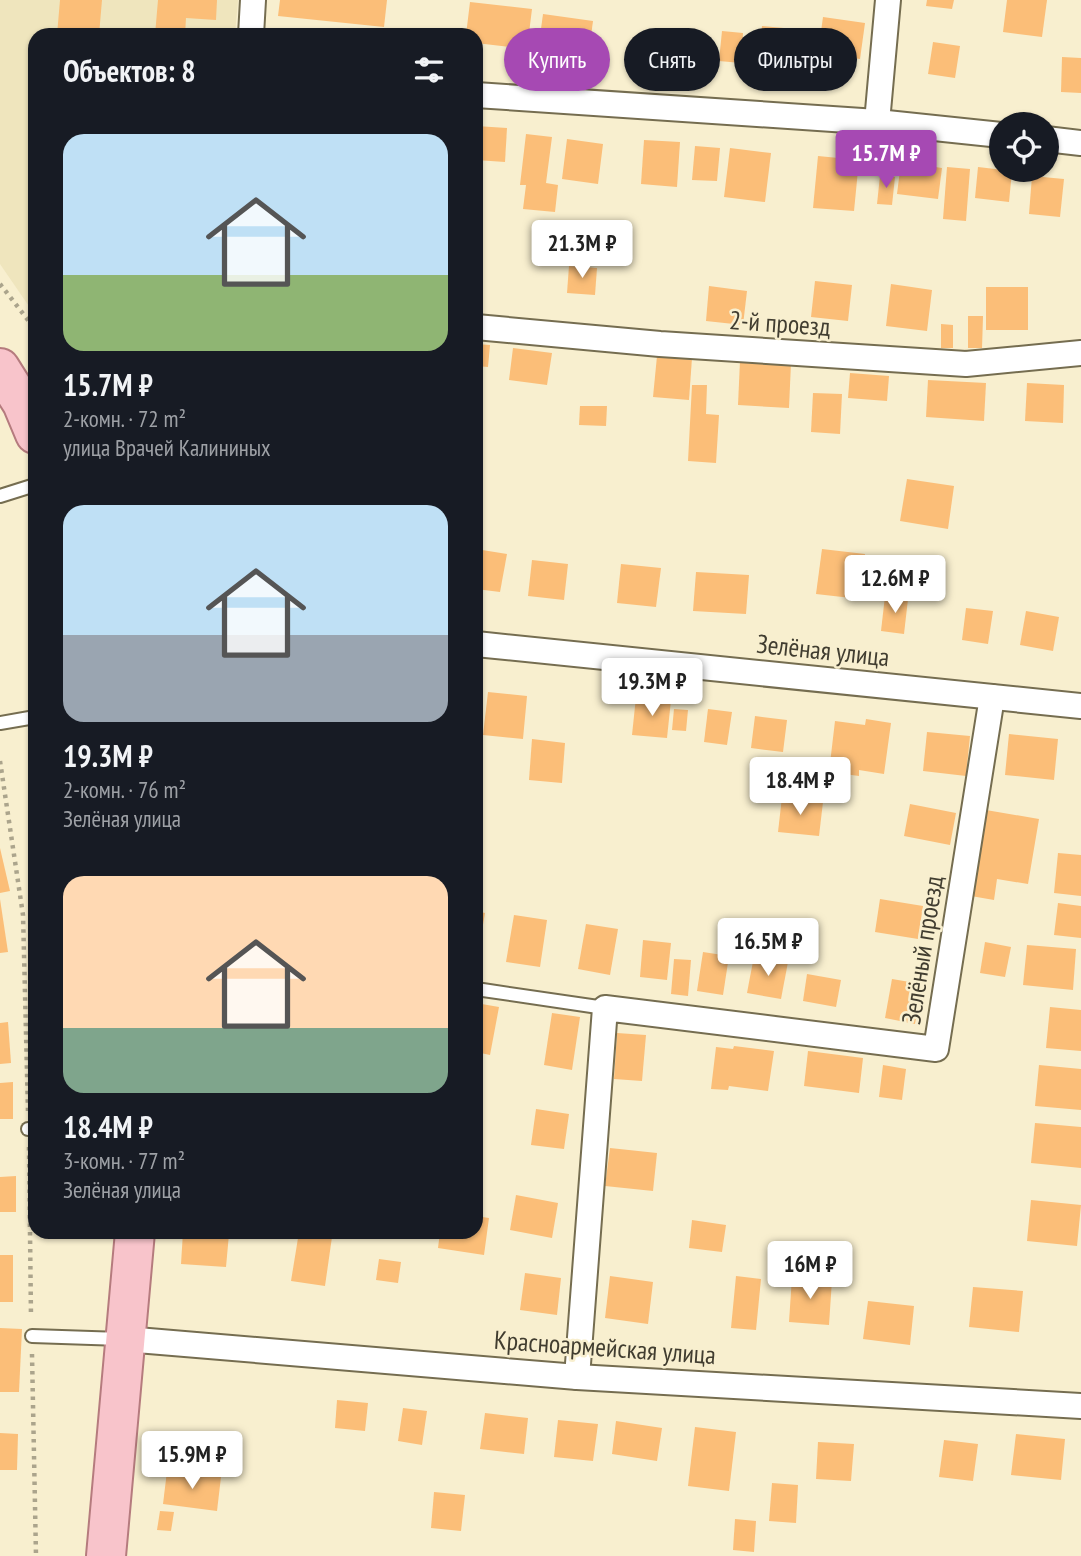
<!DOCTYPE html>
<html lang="ru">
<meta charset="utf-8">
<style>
:root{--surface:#171b24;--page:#20242c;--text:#f1f3f6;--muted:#9ea1a6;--accent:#a649b3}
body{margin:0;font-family:"PT Sans Narrow",sans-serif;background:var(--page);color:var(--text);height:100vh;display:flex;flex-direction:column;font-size:26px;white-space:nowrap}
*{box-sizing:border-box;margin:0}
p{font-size:23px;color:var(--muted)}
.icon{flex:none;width:38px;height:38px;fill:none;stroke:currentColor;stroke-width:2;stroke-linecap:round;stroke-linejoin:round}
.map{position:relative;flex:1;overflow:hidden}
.details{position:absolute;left:28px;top:28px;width:455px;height:1211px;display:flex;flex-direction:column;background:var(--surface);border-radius:21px;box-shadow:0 2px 5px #0004}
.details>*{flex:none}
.guide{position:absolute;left:504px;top:28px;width:471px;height:63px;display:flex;gap:14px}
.tools{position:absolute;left:989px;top:112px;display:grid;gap:14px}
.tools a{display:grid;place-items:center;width:70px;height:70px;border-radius:50%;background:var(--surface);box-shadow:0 2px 5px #0004;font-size:35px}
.price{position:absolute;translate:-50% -60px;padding:0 16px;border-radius:7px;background:#fff;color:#222;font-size:23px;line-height:46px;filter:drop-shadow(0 2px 4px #0008)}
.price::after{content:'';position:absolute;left:50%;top:42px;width:21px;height:16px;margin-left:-10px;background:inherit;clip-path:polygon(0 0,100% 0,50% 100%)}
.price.current{background:var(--accent);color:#fff}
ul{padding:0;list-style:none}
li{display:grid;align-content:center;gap:14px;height:371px;padding:0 35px}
li span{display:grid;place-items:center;height:217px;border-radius:21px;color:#555}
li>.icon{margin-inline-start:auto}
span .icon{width:126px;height:126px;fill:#fffc;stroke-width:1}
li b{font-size:30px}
h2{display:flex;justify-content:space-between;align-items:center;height:84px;padding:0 35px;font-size:30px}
.chip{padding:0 24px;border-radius:32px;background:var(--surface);box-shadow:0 2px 5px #0004;font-size:24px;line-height:63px}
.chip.current{background:var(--accent);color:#fff}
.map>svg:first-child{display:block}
.built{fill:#efe5bd}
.building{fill:#fbbe78}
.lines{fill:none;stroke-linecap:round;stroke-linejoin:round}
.service-casing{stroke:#756d50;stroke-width:16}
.minor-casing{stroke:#756d50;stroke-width:28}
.primary-casing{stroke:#b57b7e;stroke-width:42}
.path{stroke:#aba48c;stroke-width:4.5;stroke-dasharray:3.5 5;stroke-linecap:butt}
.service{stroke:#fff;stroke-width:12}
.minor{stroke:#fff;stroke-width:24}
.primary{stroke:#f8c4cb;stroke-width:38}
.labels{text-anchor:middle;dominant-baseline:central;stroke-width:5;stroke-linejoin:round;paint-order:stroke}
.street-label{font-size:26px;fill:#413d30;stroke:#f8efcf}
</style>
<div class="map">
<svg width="1081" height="1556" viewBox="0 0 1081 1556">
<rect width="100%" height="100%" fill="#f8efcf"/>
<path class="built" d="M0,0H238L235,35H35V315L0,264Z"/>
<g class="building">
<path d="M60,0H102L99,35H57Z"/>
<path d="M158,0H217L216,20L186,18L185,35H155Z"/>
<path d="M280,0H387L384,27L278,16Z"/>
<path d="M927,0H954L952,9L926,6Z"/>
<path d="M1007,0H1047L1042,37L1003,32Z"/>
<path d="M470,2L532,9L527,49L476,43V35H466Z"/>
<path d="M543,14L593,21L588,58L538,51Z"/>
<path d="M823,17L865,23L860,59L818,53Z"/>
<path d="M762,26L795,29L792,59L759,55Z"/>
<path d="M722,31L743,33L741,63L719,61Z"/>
<path d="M933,42L960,46L955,78L928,74Z"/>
<path d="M1062,57L1081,58V93L1061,92Z"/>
<path d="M476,126L507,128L505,162L476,160Z"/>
<path d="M526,134L552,137L546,183L558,185L555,212L523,209L526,185H520Z"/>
<path d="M567,139L603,144L598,184L562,179Z"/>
<path d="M644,140L680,142L677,187L641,184Z"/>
<path d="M695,146L720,148L717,181L692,180Z"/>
<path d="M730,148L771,153L765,202L724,197Z"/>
<path d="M818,156L859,160L854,211L813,208Z"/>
<path d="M901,162L942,168L938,199L897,194Z"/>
<path d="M947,167L970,169L966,221L943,219Z"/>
<path d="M978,167L1012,171L1009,202L975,198Z"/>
<path d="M880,176L895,177L892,205L877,204Z"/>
<path d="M1032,176L1064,179L1060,217L1029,214Z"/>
<path d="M569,266L597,268L595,295L567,293Z"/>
<path d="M815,281L852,285L848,321L811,317Z"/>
<path d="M891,284L932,290L927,331L886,326Z"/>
<path d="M709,286L747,291L743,325L706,321Z"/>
<rect x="986" y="287" width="42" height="43"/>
<path d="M968,316H983L982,348H968Z"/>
<path d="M941,324L953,325V348H941Z"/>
<path d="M476,344L490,345L488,367L476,366Z"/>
<path d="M513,348L552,353L547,385L509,380Z"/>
<path d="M657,356L692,358L689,400L653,397Z"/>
<path d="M740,361L791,363L789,408L738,405Z"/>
<path d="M850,373L889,376L887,401L848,398Z"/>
<path d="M928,380L986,383L984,421L926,417Z"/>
<path d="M1027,383L1064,385L1063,423L1025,421Z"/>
<path d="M692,385H707L706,414L719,415L716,463L688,461Z"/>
<path d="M813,393L842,394L840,434L811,432Z"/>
<path d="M580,406H607L606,426L579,425Z"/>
<path d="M907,479L954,486L948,529L900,521Z"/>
<path d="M476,549L507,554L500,592L476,589Z"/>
<path d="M822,549L865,554L860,599L816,594Z"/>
<path d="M532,560L568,564L564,600L528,596Z"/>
<path d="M621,564L661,568L656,607L617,603Z"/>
<path d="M696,572L749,575L746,614L693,611Z"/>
<path d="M885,596L908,599L904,634L881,631Z"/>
<path d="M966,608L993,611L988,644L962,640Z"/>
<path d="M1026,611L1059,617L1053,651L1020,645Z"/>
<path d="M488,692L527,696L523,739L483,735Z"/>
<path d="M636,697L671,700L667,738L632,735Z"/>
<path d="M674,709L688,710L686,731L672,730Z"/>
<path d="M708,709L732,712L727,745L704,742Z"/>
<path d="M755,716L787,720L783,752L751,748Z"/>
<path d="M866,719L891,723L884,774L859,770V776L829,772L835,721L865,725Z"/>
<path d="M927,732L970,736L966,776L923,771Z"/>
<path d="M1009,734L1058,739L1054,780L1005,775Z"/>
<path d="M532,739L565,743L562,783L529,780Z"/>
<path d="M782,797L823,802L819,836L778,832Z"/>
<path d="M910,804L956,813L950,845L904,836Z"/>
<path d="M986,810L1039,819L1028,884L997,879L994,900L971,896Z"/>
<path d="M0,848L10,891L0,893Z"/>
<path d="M1058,853L1081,855V896L1054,893Z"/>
<path d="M0,899L8,952L0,953Z"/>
<path d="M880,899L923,906L918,939L875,932Z"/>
<path d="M1058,903L1081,906V938L1054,935Z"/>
<path d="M476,911L485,913L477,960H476Z"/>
<path d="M514,915L547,920L540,967L506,962Z"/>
<path d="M586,924L618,929L610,975L578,969Z"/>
<path d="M643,940L671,943L667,980L640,977Z"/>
<path d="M985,942L1011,947L1005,977L980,973Z"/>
<path d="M1027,945L1076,949L1073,990L1023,985Z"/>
<path d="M703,952L729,956L723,995L697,991Z"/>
<path d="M754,956L788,962L781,999L747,993Z"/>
<path d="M674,959L691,960L688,996L671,994Z"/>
<path d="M807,974L841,980L836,1007L803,1001Z"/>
<path d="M892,979L922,984L915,1024L885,1018Z"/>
<path d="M476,1003L499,1007L490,1055L476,1052Z"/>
<path d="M1050,1007L1081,1010V1051L1046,1048Z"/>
<path d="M552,1013L580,1017L572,1070L544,1065Z"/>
<path d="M8,1022L11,1063L0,1064V1023Z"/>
<path d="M617,1033L646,1035L642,1081L614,1079Z"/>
<path d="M734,1046L774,1051L768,1091L729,1086L728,1090L711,1089L716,1047L733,1049Z"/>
<path d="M808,1051L863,1058L859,1093L804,1086Z"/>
<path d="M883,1065L906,1069L902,1100L879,1097Z"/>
<path d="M1039,1065L1081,1069V1110L1035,1106Z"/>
<path d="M13,1082V1119H0V1083Z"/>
<path d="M536,1109L569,1114L564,1149L531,1145Z"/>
<path d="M1035,1123L1081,1127V1168L1031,1163Z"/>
<path d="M610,1148L657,1153L653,1191L605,1186Z"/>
<path d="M16,1176V1212H0V1177Z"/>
<path d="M516,1195L558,1203L552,1238L510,1230Z"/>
<path d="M1031,1200L1081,1205L1077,1246L1027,1241Z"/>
<path d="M476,1216L489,1218L484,1255L438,1248L440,1232H476Z"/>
<path d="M692,1220L726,1225L722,1252L689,1248Z"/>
<path d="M183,1232L229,1234L226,1267L181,1264Z"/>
<path d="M299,1232L332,1237L325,1286L291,1281Z"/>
<rect x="0" y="1255" width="13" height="47"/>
<path d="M379,1259L401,1262L398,1283L376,1280Z"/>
<path d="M525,1273L561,1278L557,1315L520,1310Z"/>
<path d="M610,1276L653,1282L648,1324L605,1318Z"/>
<path d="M736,1276L761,1279L756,1330L731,1328Z"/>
<path d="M792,1277L832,1280L829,1325L789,1322Z"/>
<path d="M973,1287L1023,1291L1019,1332L969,1327Z"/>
<path d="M868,1301L914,1306L910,1345L863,1339Z"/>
<path d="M0,1328L22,1329L19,1392H0Z"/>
<path d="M337,1400L368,1403L365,1431L335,1428Z"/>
<path d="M403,1408L427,1411L422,1445L398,1441Z"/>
<path d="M485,1413L528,1418L524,1454L480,1449Z"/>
<path d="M558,1420L598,1424L593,1461L554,1457Z"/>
<path d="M616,1421L662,1428L657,1461L612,1454Z"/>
<path d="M695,1427L736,1432L729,1491L688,1486Z"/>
<path d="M0,1433L18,1434L17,1470H0Z"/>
<path d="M1016,1434L1065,1439L1061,1480L1011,1475Z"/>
<path d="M944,1440L978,1444L973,1481L939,1477Z"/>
<path d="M818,1442L854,1444L851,1481L816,1479Z"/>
<path d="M167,1471L221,1477L217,1511L163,1504Z"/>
<path d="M772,1483L798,1485L796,1523L769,1521Z"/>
<path d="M434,1492L465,1495L461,1531L431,1528Z"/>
<path d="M160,1511L174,1512L171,1531L157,1530Z"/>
<path d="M735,1519L756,1521L754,1552L733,1550Z"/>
</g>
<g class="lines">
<g class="service-casing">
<g id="service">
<path d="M0,496L35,485"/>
<path d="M0,723L35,717"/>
<path d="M476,989L605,1008"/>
<path d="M28,1129H35"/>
<path d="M32,1336L121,1339"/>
</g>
</g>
<g class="minor-casing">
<g id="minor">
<path d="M251,35L253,0"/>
<path d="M476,95L877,122L1001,135"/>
<path d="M877,122L888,0"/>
<path d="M1046,139L1081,143"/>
<path d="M476,327L660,344L966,364L1081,353"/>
<path d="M476,644L1081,706"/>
<path d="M125,1339L577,1377L1081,1406"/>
<path d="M577,1377L605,1008L936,1049L992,697"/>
</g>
</g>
<g class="primary-casing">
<g id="primary">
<path d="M0,368L22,403L35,434"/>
<path d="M106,1556L135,1232"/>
</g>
</g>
<g class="path">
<path d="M0,284L35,329"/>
<path d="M0,761L23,915L28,1111"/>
<path d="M29,1147L31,1317"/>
<path d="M32,1354L36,1556"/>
</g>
<use href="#service" class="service"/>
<use href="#minor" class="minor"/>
<use href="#primary" class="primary"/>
</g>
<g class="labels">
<g class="street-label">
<text transform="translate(780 323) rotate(4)">2-й проезд</text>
<text transform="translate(823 650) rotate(6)">Зелёная улица</text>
<text transform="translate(922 950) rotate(-81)">Зелёный проезд</text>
<text transform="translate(605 1347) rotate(4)">Красноармейская улица</text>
</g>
</g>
</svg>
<div class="tools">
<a><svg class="icon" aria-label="locate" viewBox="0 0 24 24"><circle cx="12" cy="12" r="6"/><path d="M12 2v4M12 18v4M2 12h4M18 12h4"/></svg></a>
</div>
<b class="price current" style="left:886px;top:190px">15.7M ₽</b>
<b class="price" style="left:582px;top:280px">21.3M ₽</b>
<b class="price" style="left:895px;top:615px">12.6M ₽</b>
<b class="price" style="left:652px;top:718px">19.3M ₽</b>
<b class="price" style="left:800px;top:817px">18.4M ₽</b>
<b class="price" style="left:768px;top:978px">16.5M ₽</b>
<b class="price" style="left:810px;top:1301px">16M ₽</b>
<b class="price" style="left:192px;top:1491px">15.9M ₽</b>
<div class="guide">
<a class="chip current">Купить</a>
<a class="chip">Снять</a>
<a class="chip">Фильтры</a>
</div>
<section class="details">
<h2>Объектов: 8<svg class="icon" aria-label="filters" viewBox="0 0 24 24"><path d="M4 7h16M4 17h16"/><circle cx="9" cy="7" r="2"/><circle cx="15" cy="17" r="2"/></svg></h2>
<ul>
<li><span style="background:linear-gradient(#bfe0f5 65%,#8fb573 0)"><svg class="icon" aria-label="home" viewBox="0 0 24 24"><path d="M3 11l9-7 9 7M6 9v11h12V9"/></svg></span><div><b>15.7M ₽</b><p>2-комн. · 72 m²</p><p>улица Врачей Калининых</p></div></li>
<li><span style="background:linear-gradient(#bfe0f5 60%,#9aa5b1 0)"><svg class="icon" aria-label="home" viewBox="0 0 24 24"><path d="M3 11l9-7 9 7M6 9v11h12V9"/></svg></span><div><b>19.3M ₽</b><p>2-комн. · 76 m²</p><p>Зелёная улица</p></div></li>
<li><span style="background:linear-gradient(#ffd9b3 70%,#7fa58c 0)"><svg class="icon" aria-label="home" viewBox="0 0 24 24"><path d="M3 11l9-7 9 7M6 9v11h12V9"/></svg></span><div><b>18.4M ₽</b><p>3-комн. · 77 m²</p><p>Зелёная улица</p></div></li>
</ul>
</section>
</div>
